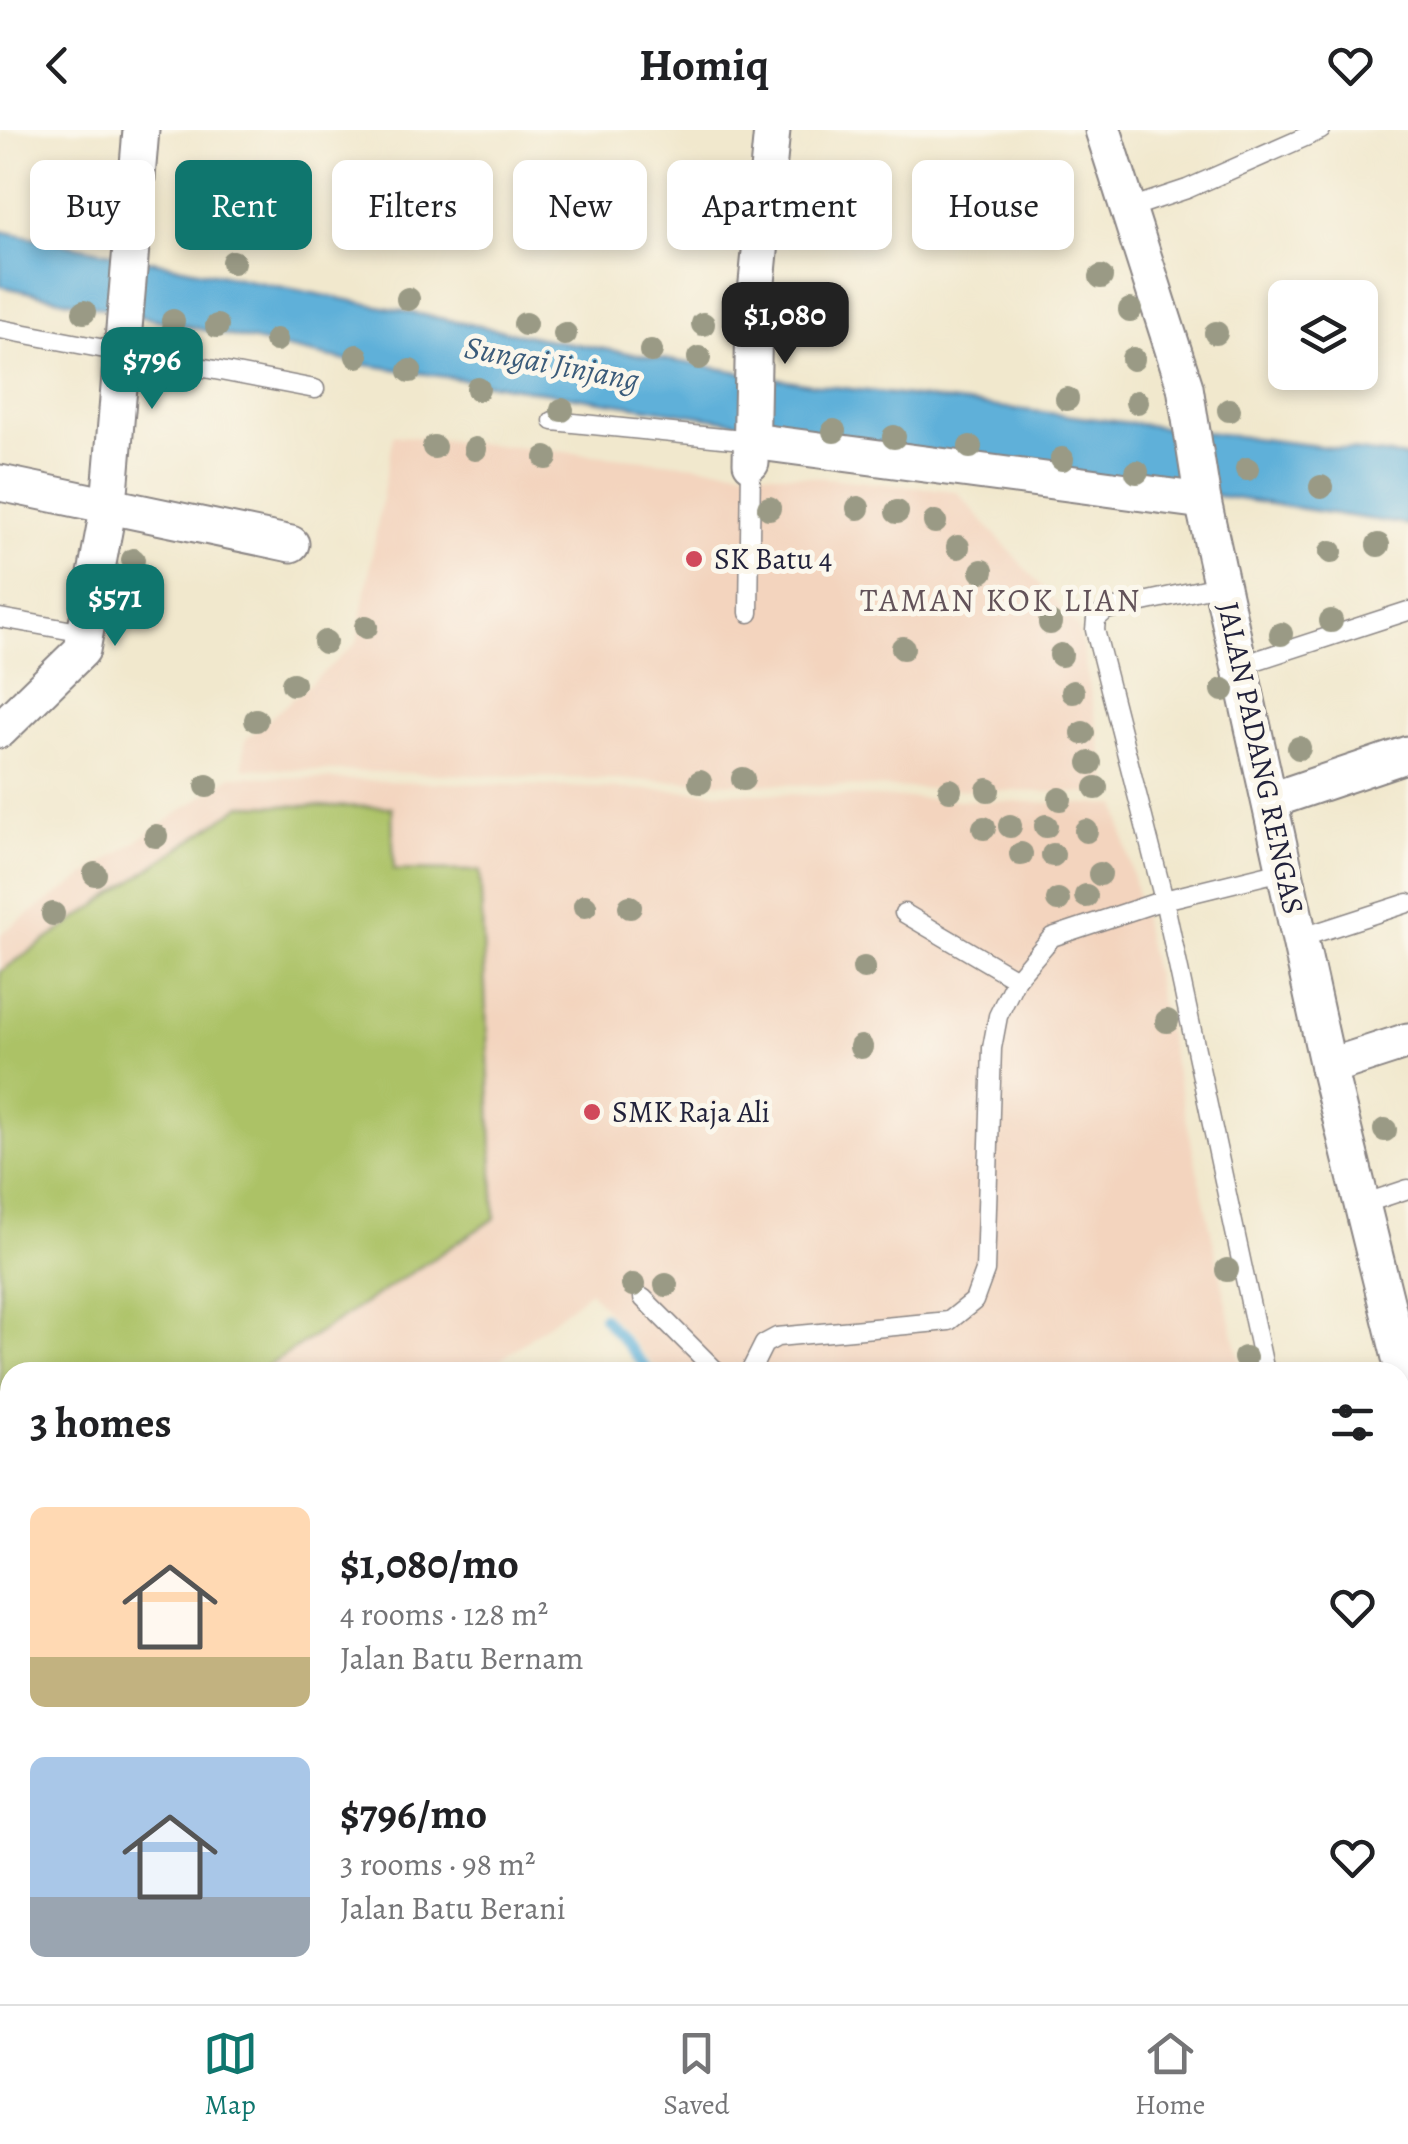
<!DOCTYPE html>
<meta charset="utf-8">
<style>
:root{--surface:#fff;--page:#f2f2f2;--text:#202124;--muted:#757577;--line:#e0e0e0;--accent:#0f766e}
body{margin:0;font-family:Alegreya,serif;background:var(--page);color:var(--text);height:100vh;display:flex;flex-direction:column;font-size:38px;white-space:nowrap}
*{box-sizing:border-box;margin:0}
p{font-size:32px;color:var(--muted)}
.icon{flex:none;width:55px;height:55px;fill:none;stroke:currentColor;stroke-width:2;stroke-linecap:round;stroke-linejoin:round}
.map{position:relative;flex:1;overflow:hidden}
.sheet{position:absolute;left:0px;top:1232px;width:1410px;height:642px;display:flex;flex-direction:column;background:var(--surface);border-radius:30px 30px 0 0;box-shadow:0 5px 15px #0003}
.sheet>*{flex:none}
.hud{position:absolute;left:30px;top:30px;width:1350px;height:90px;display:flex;gap:20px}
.buttons{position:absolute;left:1268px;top:150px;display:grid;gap:20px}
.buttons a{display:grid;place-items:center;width:110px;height:110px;border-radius:15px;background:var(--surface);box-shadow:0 5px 15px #0003;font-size:50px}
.price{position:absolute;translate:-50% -85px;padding:0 22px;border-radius:20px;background:var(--accent);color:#fff;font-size:32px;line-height:65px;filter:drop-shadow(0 2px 5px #0008)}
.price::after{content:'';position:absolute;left:50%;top:60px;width:30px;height:22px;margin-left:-15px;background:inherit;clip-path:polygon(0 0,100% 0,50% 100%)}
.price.current{background:#222;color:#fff}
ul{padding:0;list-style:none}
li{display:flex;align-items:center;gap:30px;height:250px;padding:0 30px}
li span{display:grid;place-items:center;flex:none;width:280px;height:200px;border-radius:15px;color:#555}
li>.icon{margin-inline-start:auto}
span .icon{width:120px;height:120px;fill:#fffc;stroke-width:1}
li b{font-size:42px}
h2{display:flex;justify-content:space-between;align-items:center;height:120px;padding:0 30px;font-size:42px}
.pill{padding:0 35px;border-radius:15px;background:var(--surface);box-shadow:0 5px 15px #0003;font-size:35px;line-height:90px}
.pill.current{background:var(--accent);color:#fff}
header{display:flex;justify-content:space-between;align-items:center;height:130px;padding:0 30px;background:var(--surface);font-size:45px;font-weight:600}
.menu{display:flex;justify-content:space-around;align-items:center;height:140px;border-top:2px solid var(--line);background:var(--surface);font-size:28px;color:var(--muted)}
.menu a{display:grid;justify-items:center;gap:5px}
.menu .current{color:var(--accent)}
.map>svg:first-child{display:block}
.built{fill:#f3d4be}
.green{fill:#acc266;stroke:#677250;stroke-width:2.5}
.water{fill:#5eb0d9;stroke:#40698a;stroke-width:2.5}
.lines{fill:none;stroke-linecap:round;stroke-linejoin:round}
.stream{stroke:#5eb0d9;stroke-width:10}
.service-casing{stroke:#8a8584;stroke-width:21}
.minor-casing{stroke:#8a8584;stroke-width:39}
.service{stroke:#fff;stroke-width:18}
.minor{stroke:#fff;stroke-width:35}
.tree{fill:#9a9a85}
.poi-dot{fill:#d1495b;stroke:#fbf7ec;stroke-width:4}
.labels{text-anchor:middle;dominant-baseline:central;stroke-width:10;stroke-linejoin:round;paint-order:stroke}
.poi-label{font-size:30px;fill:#22223b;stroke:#fbf7ec;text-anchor:start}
.street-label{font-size:30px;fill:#22223b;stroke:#fbf7ec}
.water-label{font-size:32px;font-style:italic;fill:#3a5b7a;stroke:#fbf7ec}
.neighbourhood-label{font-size:32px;letter-spacing:2.5px;fill:#625259;stroke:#fbf7ec}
</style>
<header><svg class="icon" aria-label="back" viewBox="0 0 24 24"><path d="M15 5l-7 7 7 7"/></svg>Homiq<svg class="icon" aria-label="heart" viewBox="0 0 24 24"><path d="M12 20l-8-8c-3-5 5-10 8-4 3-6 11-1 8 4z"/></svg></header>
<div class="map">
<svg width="1408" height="1874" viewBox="0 0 1408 1874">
<rect width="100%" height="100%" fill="#fbf7ec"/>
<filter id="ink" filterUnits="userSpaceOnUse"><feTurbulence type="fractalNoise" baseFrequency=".01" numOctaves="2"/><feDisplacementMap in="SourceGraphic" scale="20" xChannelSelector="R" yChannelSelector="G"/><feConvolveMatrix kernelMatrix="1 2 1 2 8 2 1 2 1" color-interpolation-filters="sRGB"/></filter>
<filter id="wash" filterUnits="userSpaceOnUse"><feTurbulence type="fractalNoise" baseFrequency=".0048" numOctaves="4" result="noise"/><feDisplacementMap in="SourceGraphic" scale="40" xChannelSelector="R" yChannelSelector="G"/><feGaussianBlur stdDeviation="2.25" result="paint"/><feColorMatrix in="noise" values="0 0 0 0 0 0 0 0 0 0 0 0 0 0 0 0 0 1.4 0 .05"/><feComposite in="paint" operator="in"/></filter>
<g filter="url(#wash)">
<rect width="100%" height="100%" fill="#f1e8cd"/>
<g class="built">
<path d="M393,305L956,361L1078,497L1110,664L243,638L245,610L357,513Z"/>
<path d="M232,646L1117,675L1242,1242H659L590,1161L485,1242H10V1443L0,1436V804Z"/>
<path d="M891,1865H1117L1125,1874H899Z"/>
</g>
<path class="green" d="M242,675L392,677L394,740L480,741L495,1088L259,1242H10V1409L0,1403V842Z"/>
<path class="water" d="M0,101L540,208L810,254L1408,327V395L361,234L0,156Z"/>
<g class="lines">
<g class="stream">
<path d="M603,1187L650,1242"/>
<path d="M1177,1865L1185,1874"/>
</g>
</g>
</g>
<g filter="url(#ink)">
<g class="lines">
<g class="service-casing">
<g id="service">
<path d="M1130,78L1187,59L1321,0"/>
<path d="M0,199L315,259"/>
<path d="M553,291L752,311"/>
<path d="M1223,455L1106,480L1096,489L1095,500L1164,770L1265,1242"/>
<path d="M749,483L751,335"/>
<path d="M0,488L85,503"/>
<path d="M1242,535L1408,481"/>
<path d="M904,783L1016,849"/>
<path d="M1300,808L1408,773"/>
<path d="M1363,1074L1408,1059"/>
<path d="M643,1168L717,1242"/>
<path d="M750,1242L764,1214L777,1207L949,1191L974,1171L985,1141L992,918L998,886L1016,849L1052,807L1164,770L1286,740"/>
<path d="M1400,1354L1408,1352"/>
<path d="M1400,1760L1408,1761"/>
<path d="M883,1865L891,1874"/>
<path d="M1061,1865L1069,1874"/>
</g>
</g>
<g class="minor-casing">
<g id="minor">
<path d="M1103,0L1185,257L1203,371L1328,937L1408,1260"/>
<path d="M752,311L1203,371"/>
<path d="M751,333L754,183L772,0"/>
<path d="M0,353L291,414"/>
<path d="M0,600L82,520L109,374L141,0"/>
<path d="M1272,670L1408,624"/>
<path d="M1328,937L1408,911"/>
<path d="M1138,1865L1146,1874"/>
<path d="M440,1874L451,1865"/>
<path d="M809,1874L820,1865"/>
</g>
</g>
<use href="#service" class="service"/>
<use href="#minor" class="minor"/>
</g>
<g class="tree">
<circle cx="233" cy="132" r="12"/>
<circle cx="1101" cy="147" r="12"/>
<circle cx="408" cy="169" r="12"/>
<circle cx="1130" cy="180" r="12"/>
<circle cx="84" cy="182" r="12"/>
<circle cx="173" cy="191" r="12"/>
<circle cx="525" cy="194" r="12"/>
<circle cx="703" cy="194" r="12"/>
<circle cx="217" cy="196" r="12"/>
<circle cx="805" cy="196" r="12"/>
<circle cx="1216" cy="203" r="12"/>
<circle cx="565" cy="204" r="12"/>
<circle cx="276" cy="210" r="12"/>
<circle cx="651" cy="221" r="12"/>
<circle cx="357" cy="226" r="12"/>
<circle cx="699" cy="228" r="12"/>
<circle cx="1133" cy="229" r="12"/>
<circle cx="410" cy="241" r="12"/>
<circle cx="478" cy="259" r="12"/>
<circle cx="1067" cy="269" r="12"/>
<circle cx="1137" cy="272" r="12"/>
<circle cx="562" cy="280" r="12"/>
<circle cx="1229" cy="280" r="12"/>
<circle cx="834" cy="301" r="12"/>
<circle cx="894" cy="307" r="12"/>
<circle cx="434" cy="317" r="12"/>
<circle cx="970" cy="317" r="12"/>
<circle cx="475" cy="319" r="12"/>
<circle cx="546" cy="328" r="12"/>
<circle cx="1062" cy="329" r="12"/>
<circle cx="1247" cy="339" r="12"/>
<circle cx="1137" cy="342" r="12"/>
<circle cx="1321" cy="357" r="12"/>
<circle cx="769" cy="378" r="12"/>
<circle cx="858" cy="378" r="12"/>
<circle cx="897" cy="382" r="12"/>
<circle cx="935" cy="392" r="12"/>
<circle cx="1378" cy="415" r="12"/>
<circle cx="958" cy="417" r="12"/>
<circle cx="1331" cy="422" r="12"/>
<circle cx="133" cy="430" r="12"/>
<circle cx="982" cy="441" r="12"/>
<circle cx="1331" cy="491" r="12"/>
<circle cx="1050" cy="493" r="12"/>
<circle cx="366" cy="497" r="12"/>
<circle cx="1281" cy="504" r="12"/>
<circle cx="325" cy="512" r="12"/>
<circle cx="903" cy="518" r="12"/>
<circle cx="1061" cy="525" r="12"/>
<circle cx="293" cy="554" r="12"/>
<circle cx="1223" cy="560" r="12"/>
<circle cx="1073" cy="562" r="12"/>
<circle cx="256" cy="590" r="12"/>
<circle cx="1083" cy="603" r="12"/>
<circle cx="1299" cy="618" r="12"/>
<circle cx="1090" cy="633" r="12"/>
<circle cx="743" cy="649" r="12"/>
<circle cx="700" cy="652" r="12"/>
<circle cx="207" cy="656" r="12"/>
<circle cx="1096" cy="658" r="12"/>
<circle cx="950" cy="660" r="12"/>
<circle cx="988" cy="660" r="12"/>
<circle cx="1060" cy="669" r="12"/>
<circle cx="1010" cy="696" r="12"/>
<circle cx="1046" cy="696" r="12"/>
<circle cx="984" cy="698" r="12"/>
<circle cx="1086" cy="701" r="12"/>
<circle cx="156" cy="706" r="12"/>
<circle cx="1021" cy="724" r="12"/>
<circle cx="1053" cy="725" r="12"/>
<circle cx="95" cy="744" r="12"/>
<circle cx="1100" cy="744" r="12"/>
<circle cx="1086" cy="766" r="12"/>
<circle cx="1058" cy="770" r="12"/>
<circle cx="585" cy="776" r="12"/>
<circle cx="630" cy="777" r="12"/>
<circle cx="53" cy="784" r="12"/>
<circle cx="864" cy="838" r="12"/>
<circle cx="1167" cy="891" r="12"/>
<circle cx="861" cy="917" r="12"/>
<circle cx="1385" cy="1000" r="12"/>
<circle cx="1227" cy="1140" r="12"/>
<circle cx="633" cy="1155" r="12"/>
<circle cx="666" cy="1155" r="12"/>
<circle cx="1245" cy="1228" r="12"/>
</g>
</g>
<g class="poi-dot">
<circle cx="694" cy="429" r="10"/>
<circle cx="592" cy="982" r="10"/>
</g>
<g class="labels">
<g class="poi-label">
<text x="714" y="429">SK Batu 4</text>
<text x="612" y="982">SMK Raja Ali</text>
</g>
<g class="street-label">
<text transform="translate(1261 628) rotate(78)">JALAN PADANG RENGAS</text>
</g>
<g class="water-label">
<text transform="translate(552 233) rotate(11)">Sungai Jinjang</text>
</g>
<g class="neighbourhood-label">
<text x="1001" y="470">TAMAN KOK LIAN</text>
</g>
</g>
</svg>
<div class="buttons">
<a><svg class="icon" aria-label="layers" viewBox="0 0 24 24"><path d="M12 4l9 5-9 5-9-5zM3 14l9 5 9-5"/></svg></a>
</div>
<b class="price current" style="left:785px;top:237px">$1,080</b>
<b class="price" style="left:152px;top:282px">$796</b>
<b class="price" style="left:115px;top:519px">$571</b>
<div class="hud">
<a class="pill">Buy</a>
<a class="pill current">Rent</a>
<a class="pill">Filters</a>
<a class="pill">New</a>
<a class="pill">Apartment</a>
<a class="pill">House</a>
</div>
<section class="sheet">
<h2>3 homes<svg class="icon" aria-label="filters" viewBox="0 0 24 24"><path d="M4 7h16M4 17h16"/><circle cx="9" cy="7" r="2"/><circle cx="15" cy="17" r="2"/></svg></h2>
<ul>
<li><span style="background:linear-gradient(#ffd9b3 75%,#c2b280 0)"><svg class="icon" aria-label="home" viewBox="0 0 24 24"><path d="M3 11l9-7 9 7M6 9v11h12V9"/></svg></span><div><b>$1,080/mo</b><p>4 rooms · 128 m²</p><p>Jalan Batu Bernam</p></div><svg class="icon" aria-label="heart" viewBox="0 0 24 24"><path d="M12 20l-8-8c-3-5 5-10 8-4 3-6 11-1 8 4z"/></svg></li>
<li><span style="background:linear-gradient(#a9c7e8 70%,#9aa5b1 0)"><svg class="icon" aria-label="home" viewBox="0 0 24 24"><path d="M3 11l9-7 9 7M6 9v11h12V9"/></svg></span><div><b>$796/mo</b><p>3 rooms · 98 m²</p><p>Jalan Batu Berani</p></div><svg class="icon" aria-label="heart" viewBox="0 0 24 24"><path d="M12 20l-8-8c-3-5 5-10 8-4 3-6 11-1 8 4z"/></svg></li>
</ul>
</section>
</div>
<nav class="menu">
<a class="current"><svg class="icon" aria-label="map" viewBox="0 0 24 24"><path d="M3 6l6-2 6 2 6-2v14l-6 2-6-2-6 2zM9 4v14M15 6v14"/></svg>Map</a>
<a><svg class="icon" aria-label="saved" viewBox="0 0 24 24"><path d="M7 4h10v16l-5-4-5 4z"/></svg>Saved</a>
<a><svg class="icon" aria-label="home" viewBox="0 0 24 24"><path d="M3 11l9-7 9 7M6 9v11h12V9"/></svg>Home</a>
</nav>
